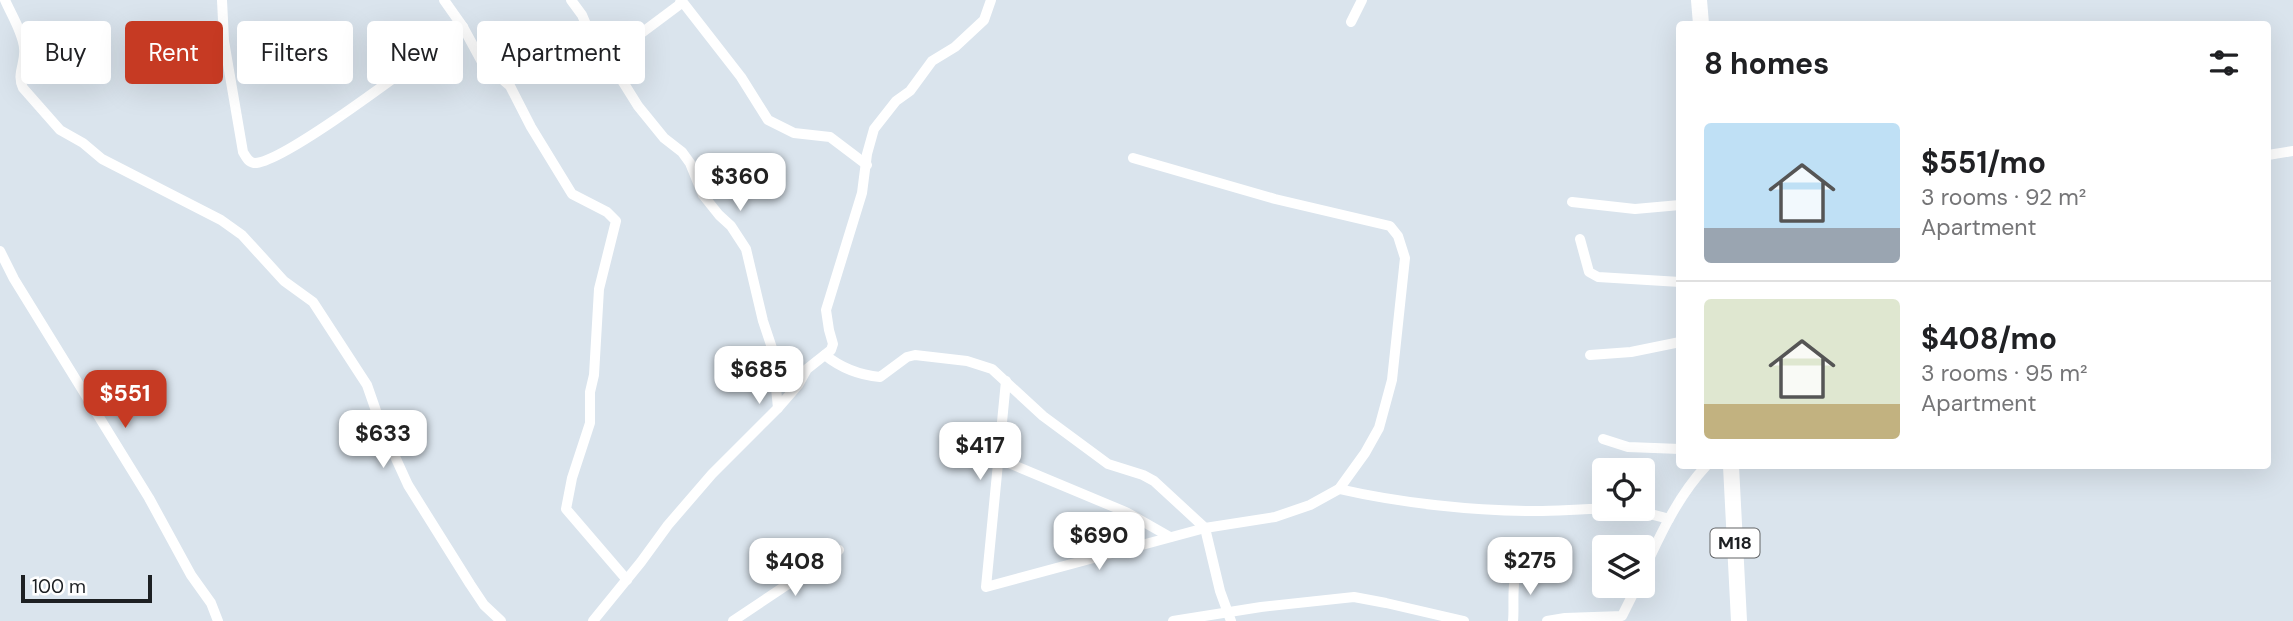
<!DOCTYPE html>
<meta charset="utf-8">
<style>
:root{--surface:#fff;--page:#f2f2f2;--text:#202124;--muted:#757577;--line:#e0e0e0;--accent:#c63a23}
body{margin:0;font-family:"DM Sans",sans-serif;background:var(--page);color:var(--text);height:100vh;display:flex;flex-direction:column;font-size:26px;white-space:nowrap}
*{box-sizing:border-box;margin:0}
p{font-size:23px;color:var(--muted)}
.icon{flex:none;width:38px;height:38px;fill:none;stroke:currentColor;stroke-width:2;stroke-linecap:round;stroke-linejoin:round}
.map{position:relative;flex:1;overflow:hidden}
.side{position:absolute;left:1676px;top:21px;width:595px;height:448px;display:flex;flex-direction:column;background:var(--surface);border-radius:7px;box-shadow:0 7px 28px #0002}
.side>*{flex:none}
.guide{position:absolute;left:21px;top:21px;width:665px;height:63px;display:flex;gap:14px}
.controls{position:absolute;left:1592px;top:458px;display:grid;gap:14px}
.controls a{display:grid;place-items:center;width:63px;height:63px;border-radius:7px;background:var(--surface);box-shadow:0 7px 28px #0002;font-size:35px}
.scale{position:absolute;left:21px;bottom:18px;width:131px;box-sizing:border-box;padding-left:7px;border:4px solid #1d2023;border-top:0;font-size:19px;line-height:24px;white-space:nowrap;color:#1d2023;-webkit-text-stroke:5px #fff;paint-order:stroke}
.price{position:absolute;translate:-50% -60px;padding:0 16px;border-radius:14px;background:#fff;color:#222;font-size:23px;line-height:46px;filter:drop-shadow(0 2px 4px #0008)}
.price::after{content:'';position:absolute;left:50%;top:42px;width:21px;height:16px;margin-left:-10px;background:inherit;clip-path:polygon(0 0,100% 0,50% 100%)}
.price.on{background:var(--accent);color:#fff}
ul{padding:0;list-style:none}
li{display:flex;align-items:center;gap:21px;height:175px;padding:0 28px}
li+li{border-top:2px solid var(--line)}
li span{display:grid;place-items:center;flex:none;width:196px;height:140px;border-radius:7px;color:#555}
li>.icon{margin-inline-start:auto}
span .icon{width:84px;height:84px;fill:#fffc;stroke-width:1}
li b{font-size:30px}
h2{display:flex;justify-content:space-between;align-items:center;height:84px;padding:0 28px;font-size:30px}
.tag{padding:0 24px;border-radius:7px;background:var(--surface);box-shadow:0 7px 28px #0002;font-size:24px;line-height:63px}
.tag.on{background:var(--accent);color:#fff}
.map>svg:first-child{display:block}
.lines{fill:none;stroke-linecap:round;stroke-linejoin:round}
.minor{stroke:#fff;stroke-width:10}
.primary{stroke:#fff;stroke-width:16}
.labels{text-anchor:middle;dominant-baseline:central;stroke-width:5;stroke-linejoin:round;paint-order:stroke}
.shield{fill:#fff;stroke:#616365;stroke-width:2}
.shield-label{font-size:18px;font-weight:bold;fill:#1d2023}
</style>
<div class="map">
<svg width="2293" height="621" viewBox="0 0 2293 621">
<rect width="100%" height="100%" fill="#dae4ed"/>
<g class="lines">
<g class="minor">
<path d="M5,0C11,14 23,33 24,48C26,63 16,74 23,88L60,130L83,143L102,159L221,220L242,235L284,281L313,302L367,385L382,428L408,485L470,584L484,605L501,621"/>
<path d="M222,0L224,41L243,152C246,157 248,162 254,163C283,165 432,49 463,27"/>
<path d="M444,0L463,27L482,62L510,86L531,127L572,194L607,212L616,221L599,289L594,375L590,392V423L572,478L566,509L627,580"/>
<path d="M571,0L582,15L591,36L608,58L638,106L664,138L682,152L690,163L703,195L719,215L731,226L746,249L763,321L772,348L778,408"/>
<path d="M681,0L741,77L768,120L794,133L830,137L867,165"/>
<path d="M1351,22L1362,0"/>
<path d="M608,58L679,5L681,0"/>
<path d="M2268,155L2293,151"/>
<path d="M1572,202L1635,209L1680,205"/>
<path d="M1580,239L1589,272L1598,277L1680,282"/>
<path d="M0,251L14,279L149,498L191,575L211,603L218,621"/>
<path d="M825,355C841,368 859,375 880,377L907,357L915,355L967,361L992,369L1043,416L1108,464L1143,475L1154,481L1205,528L1220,591L1231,621"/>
<path d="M1590,355L1631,352L1680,342"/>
<path d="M1006,381L986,587L1205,528L1275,517L1310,505L1339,489L1365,453L1379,428L1392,380L1405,258L1398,236L1390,226L1275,199L1133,158"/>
<path d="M1603,439L1628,447L1680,449"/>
<path d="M999,459L1126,512L1170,537"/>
<path d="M1339,489C1400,503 1473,511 1536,511C1569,511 1604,506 1637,511C1648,513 1658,516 1669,519"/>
<path d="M1643,572C1660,535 1678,496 1706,466"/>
<path d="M593,621L641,562L668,525L712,474L778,408L798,385L807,369L831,350L833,344L829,330L826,310L862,193L867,154L874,129L896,101L910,91L932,61L955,47L984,20L991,0"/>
<path d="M733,621L839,550"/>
<path d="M1173,621L1261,607L1354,597L1386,603L1464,621"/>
<path d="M1513,621C1515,603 1509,574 1524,561"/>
<path d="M1547,621L1565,618L1622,616L1637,586"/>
</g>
<g class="primary">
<path d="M1699,0L1701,24"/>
<path d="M1731,466L1739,621"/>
</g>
</g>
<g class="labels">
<rect class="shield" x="1710.5" y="528.5" width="49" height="29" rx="5"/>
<g class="shield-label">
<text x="1735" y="543">M18</text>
</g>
</g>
</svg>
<div class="controls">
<a><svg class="icon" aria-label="locate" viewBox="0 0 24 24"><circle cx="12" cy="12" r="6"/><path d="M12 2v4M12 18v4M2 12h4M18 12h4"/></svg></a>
<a><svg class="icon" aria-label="layers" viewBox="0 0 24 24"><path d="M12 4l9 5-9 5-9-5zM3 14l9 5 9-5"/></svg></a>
</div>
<div class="scale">100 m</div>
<b class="price" style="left:740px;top:213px">$360</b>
<b class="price" style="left:759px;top:406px">$685</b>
<b class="price on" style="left:125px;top:430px">$551</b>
<b class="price" style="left:383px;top:470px">$633</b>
<b class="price" style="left:980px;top:482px">$417</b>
<b class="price" style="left:1099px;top:572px">$690</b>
<b class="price" style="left:1530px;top:597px">$275</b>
<b class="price" style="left:795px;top:598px">$408</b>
<div class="guide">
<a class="tag">Buy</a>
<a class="tag on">Rent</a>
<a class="tag">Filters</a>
<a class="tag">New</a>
<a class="tag">Apartment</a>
</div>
<section class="side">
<h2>8 homes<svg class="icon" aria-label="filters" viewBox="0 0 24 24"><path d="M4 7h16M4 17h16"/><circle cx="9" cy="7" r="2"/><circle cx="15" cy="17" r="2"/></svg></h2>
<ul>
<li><span style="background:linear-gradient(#bfe0f5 75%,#9aa5b1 0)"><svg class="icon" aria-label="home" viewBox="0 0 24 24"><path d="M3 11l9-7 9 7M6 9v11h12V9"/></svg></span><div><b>$551/mo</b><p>3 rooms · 92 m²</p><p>Apartment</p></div></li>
<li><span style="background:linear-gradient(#dfe7d0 75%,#c2b280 0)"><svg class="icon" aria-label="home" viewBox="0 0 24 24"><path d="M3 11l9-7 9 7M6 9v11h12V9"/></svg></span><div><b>$408/mo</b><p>3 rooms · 95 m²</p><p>Apartment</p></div></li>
</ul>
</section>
</div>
